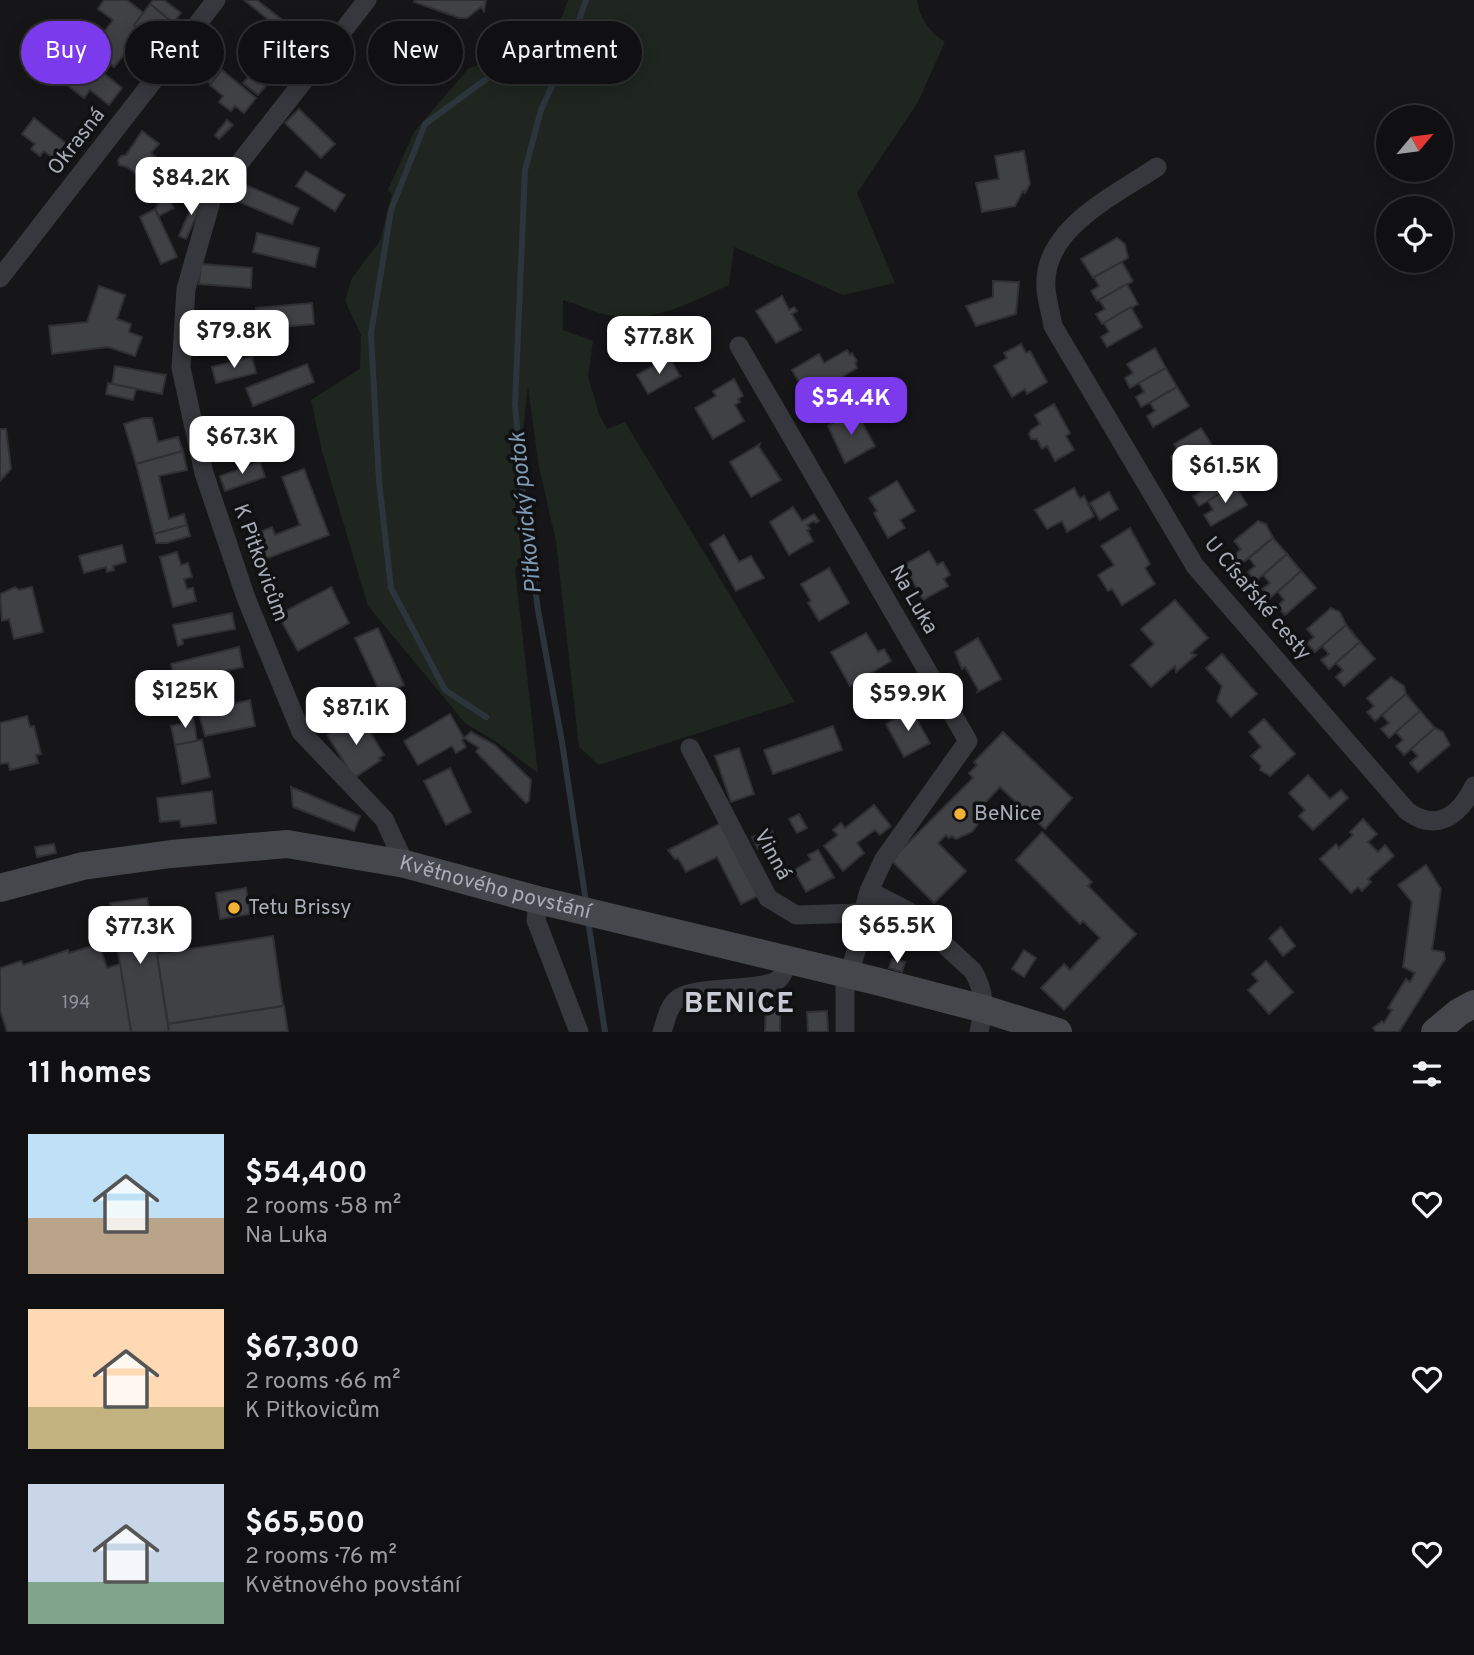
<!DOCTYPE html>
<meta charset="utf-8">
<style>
:root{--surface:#101012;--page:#1e1e20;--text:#f1f3f6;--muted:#9c9d9f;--line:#303032;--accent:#7c3aed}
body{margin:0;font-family:Overpass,sans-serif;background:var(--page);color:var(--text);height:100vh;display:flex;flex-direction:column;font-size:26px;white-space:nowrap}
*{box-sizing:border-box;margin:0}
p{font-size:23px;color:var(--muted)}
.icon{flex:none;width:38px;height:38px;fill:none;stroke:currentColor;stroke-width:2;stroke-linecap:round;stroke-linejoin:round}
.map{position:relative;height:1032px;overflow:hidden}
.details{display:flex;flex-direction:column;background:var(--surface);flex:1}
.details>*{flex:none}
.guide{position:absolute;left:21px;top:21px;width:700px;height:63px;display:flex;gap:14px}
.needle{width:46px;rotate:61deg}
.fabs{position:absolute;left:1376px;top:105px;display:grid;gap:14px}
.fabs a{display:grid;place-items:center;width:77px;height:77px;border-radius:50%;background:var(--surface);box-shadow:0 4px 18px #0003,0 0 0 2px var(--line);font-size:35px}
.price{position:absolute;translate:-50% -60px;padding:0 16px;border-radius:14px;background:#fff;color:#222;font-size:23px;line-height:46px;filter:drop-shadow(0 2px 4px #0008)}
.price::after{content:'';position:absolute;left:50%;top:42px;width:21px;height:16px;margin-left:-10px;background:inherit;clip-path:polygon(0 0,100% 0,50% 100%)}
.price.active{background:var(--accent);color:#fff}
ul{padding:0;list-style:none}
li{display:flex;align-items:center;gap:21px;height:175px;padding:0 28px}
li span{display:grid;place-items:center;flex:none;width:196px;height:140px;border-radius:0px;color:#555}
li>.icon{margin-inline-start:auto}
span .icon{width:84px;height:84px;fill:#fffc;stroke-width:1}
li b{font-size:30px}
h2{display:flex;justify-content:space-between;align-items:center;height:84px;padding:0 28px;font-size:30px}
.chip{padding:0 24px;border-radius:32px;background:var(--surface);box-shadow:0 4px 18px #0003,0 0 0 2px var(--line);font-size:24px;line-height:63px}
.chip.active{background:var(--accent);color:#fff}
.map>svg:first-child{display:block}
.green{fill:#1e261f}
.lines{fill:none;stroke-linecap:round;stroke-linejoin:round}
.stream{stroke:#2c353c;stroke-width:6}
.building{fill:#404145;stroke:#303034;stroke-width:2}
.street{stroke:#37383d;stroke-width:19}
.secondary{stroke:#45474d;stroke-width:28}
.poi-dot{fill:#f2b134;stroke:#111113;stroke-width:2.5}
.labels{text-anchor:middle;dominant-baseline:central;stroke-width:7;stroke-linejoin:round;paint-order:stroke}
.number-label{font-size:18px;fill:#8e929b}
.street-label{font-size:21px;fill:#a8adb8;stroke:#111113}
.poi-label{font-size:21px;fill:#a8adb8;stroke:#111113;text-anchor:start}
.water-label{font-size:23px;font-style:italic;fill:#7f9bb3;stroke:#111113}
.district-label{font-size:28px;font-weight:bold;letter-spacing:2px;fill:#c9ccd4;stroke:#111113}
</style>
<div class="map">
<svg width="1474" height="1032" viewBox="0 0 1474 1032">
<rect width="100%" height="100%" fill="#161618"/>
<path class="green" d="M568,0H917C919,17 930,33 945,42L918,102L857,193L895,283L843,295L734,247L729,285C684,305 650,326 599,313C587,309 575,303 563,300V330L593,341L588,376L599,414L607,429L625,422L795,702L599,765L579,747L556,542L538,462L528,386L515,502L522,559L515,569L538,773L498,743L465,723L368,606L322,451L311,400L360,369L361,335L345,301L352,278L380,241L392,194L388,190L414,132L469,68L552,44Z"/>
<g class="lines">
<g class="stream">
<path d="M486,717L445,690L391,588L379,481L371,334L391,210L425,124L489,77L570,46"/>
<path d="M586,902L562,742L538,610L523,496L515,405L525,170L541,110L570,46L586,0"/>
<path d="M588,920L605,1032"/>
</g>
</g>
<g class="building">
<path d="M104,0H127L167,31L152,51L137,39L114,67L91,49L113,20L98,9Z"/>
<path d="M153,0H164L181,13L173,23L150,4Z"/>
<path d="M244,0H257L305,38L291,56L279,47L274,52L265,45L270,39L261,31L270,21Z"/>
<path d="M415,0H486L484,11L481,7L467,18H459L414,2Z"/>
<path d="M150,4L173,23L149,55L133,43L142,32L134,25Z"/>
<path d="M58,38L74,51L49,82L33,69Z"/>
<path d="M192,46L222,70L211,84L182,60Z"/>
<path d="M75,50L82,56L66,77L58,71Z"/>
<path d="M82,56L122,88L109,105L90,90L84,98L62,81Z"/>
<path d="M222,70L256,98L244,113L235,106L231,111L219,102L223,96L210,85Z"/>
<path d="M254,71L268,83L258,95L243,83Z"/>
<path d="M299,109L335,144L321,158L285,123Z"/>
<path d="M34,118L73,149L62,165L44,151L40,156L31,149L35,144L22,134Z"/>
<path d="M227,120L233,125L219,139L215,135Z"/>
<path d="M142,131L159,144L151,153L157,158L141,178L127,167L119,165L118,160L121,156L126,155Z"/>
<path d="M1024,151L1030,184L1025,193L1023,191L1015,206L982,212L976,183L999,179L995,156Z"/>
<path d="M306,171L345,195L335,211L296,186Z"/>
<path d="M239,182L299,208L292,224L232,199Z"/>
<path d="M165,193L174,208L159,216L155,209Z"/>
<path d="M196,196L204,200L186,239L179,236Z"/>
<path d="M155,209L177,257L161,264L140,217Z"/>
<path d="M257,233L319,248L315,267L253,252Z"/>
<path d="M1117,238L1125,244L1128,258L1093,278L1081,259Z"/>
<path d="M1122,262L1133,281L1097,301L1091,291L1099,286L1094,277Z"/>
<path d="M201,264L252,268L251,288L199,284Z"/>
<path d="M993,281L1019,282L1016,314L976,326L966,306L993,297Z"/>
<path d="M1127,284L1138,304L1102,324L1096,314L1105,309L1099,300Z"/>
<path d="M99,286L125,295L117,319L131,324L129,332L142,337L135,356L108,347L52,354L49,326L87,322Z"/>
<path d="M782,296L789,310L794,307L797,311L792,314L801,330L776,343L756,311Z"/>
<path d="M312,303L314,324L258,329L256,308Z"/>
<path d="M1131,307L1142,327L1107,347L1101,337L1109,332L1104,323Z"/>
<path d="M1021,344L1026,353L1030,351L1047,382L1027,394L1025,389L1012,397L994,366L1007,358L1004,353Z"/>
<path d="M1155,348L1166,368L1130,388L1125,378L1133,373L1127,364Z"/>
<path d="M847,350L850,355L852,353L857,361L855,363L857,368L835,381L840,389L812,405L815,402L806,387L803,389L792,370L819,354L824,363Z"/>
<path d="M252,357L256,373L216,383L212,367Z"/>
<path d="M669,357L680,376L648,394L637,375Z"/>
<path d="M307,364L314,382L253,406L246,388Z"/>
<path d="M115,366L166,375L162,394L112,384Z"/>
<path d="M1166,368L1177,387L1141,407L1136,397L1144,392L1139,383Z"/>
<path d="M734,379L743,396L738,399L740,402L735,405L744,421L713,439L695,408L716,396L713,391Z"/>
<path d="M108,383L136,389L133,400L106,394Z"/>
<path d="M1177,387L1189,406L1153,427L1147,416L1155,411L1150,403Z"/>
<path d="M1054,404L1070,433L1066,436L1074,450L1055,461L1047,446L1042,449L1037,439H1031L1029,434L1031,430L1040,424L1035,415Z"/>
<path d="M855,410L875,446L845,463L828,426Z"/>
<path d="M143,418H152L158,442L178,437L183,451L136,464L124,424Z"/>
<path d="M1201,428L1213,447L1176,468L1171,457L1179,453L1174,444Z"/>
<path d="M0,429H6L11,469L0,481Z"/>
<path d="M229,432L233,442L207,454L204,442Z"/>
<path d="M241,439L248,446L230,455L225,446Z"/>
<path d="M760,444L759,447L781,480L751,497L730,462Z"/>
<path d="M1213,447L1224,466L1188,487L1176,468Z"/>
<path d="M183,451L187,470L159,476L169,519L184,514L187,525L154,534L136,464Z"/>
<path d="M260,462L265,477L225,491L220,476Z"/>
<path d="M1224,466L1235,485L1199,506L1193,496L1202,491L1196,482Z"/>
<path d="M304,469L329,535L252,564L245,546L264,539L262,531L272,527L275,535L300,525L282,477Z"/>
<path d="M897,481L915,511L900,520L905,528L888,538L874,513L877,511L869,498Z"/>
<path d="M1235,485L1247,505L1211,526L1204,515L1213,510L1208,501Z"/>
<path d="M1074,488L1080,499L1084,496L1094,516L1067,532L1062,521L1047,529L1035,510Z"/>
<path d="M1109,492L1118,509L1100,520L1090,503Z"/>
<path d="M793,507L802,521L814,514L819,521L816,523L814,521L807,525L810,529L807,530L813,541L789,555L770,522Z"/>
<path d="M1258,521L1266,524L1273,538L1241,564L1234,556L1241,549L1234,541Z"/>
<path d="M187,525L190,536L167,543H156L154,534Z"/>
<path d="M1130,528L1150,564L1145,568L1155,584L1122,605L1112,589L1108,591L1098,575L1114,565L1101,546Z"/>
<path d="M724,535L739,562L751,556L764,578L736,591L710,544Z"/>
<path d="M1273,538L1287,554L1256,581L1248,572L1255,566L1249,558Z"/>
<path d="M122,545L126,562L113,566L114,570L107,572L106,567L84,573L79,556Z"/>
<path d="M929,551L937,565L943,562L950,575L944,579L948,586L923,600L904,565Z"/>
<path d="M177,552L181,565L188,563L192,577L184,579L187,589L193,588L196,601L173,607L160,557Z"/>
<path d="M1287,554L1301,571L1270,598L1262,589L1270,583L1263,575Z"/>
<path d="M829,568L849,603L819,621L808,603L811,601L801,584Z"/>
<path d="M1301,571L1316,588L1285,615L1277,606L1284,600L1278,592Z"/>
<path d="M15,587L19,590L32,587L43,632L14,639L9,619L2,621L0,594Z"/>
<path d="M331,587L349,623L298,651L278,615Z"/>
<path d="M1175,600L1208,638L1191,653L1196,655L1176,672L1175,666L1151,687L1131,665L1154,644L1141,629Z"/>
<path d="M1331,608L1340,612L1346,625L1315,652L1307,643L1314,637L1307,629Z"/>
<path d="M232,613L235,629L182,639L183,644L178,646L173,625Z"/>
<path d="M1346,625L1360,642L1329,669L1321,660L1329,654L1322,646Z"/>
<path d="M378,628L404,685L381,695L355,638Z"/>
<path d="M866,633L878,652L884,649L891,661L850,686L831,652Z"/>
<path d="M978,638L1001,679L976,693L979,691L965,667L962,669L955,652Z"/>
<path d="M1360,642L1375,659L1344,686L1336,677L1343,670L1336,663Z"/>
<path d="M239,647L243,667L211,674L219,707L250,700L255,726L205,736L195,698H193L190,688H193L190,679L175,682L171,664Z"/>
<path d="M1222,654L1257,694L1231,717L1217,701L1222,686L1206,668Z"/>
<path d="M1391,677L1404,686L1406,694L1375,721L1367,712L1374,706L1367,698Z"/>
<path d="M1406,694L1420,711L1389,738L1381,729L1389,723L1382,715Z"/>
<path d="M911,709L930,743L904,757L886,724Z"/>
<path d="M192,710L197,741L175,745L171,726L185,723L182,712Z"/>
<path d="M1420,711L1435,728L1404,755L1396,746L1403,740L1396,732Z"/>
<path d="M450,714L464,738L462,740L466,747L456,753L452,746L418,765L404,741Z"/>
<path d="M27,716L30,727L34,726L41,754L36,755L38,763L10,770L8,763L0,764V723Z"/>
<path d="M354,718L361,728L366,725L384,755L379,758L381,760L354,778L327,735Z"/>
<path d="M1264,719L1295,754L1270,776L1260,770L1261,766L1251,756L1261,747L1249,732Z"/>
<path d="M833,726L842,750L773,774L764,750Z"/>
<path d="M1435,728L1443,732L1450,745L1418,772L1410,763L1418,756L1411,749Z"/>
<path d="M471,732L495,745L531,780L529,801L526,803L476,752L479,748L464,738Z"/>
<path d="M1003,732L1072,798L1045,829L1000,787L981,807L984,812L983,817L972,832L956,839L952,836L949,838L946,835L938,843L966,871L934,903L891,860L973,778L969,773L977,765L974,762Z"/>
<path d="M202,740L210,777L182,784L175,745Z"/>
<path d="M739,748L754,794L731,802L715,756Z"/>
<path d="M450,768L471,812L446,825L424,781Z"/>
<path d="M1308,775L1330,799L1341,790L1348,798L1313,830L1299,816L1305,810L1289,793Z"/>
<path d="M291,787L360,816L354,831L293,807Z"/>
<path d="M212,791L216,823L181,827L180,820L160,822L157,798Z"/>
<path d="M874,805L891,826L880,835L875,830L857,843L864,853L843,871L824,846L838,835L833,830L841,823L845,828Z"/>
<path d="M799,814L807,828L797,833L789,819Z"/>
<path d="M1363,819L1377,834L1368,842L1378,852L1385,845L1394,856L1368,879L1371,882L1362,891L1358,887L1351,893L1320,859L1336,844L1339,848L1353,835L1350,832Z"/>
<path d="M721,823L758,896L741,904L717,857L686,872L678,858L675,859L668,850Z"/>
<path d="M771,829L776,841L758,849L752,837Z"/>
<path d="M1042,832L1092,882L1088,886L1136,934L1064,1010L1041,988L1064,964L1070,970L1100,938L1083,921L1080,924L1016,860Z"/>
<path d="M54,844L56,853L37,857L35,847Z"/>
<path d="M818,850L834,877L806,892L794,870L811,860L808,855Z"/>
<path d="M1426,865L1441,889L1432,950L1444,952L1445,959L1399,1032H1376L1373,1028L1382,1021L1384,1023L1392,1010L1388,1008L1406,979L1410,982L1415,973L1403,967L1412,902L1398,885Z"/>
<path d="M246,888L250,914L220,919L216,893Z"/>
<path d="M147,898L157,954L169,1032H131L120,964L110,903Z"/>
<path d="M1281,927L1295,946L1283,956L1269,938Z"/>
<path d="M273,936L283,1006L168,1024L157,954Z"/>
<path d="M99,944L107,968L120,964L131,1032H7L0,1010V968L21,961L23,965L68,950L69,953Z"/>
<path d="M1024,950L1036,958L1024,977L1012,969Z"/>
<path d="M892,959L905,962L902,972L889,968Z"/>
<path d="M1266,961L1293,992L1269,1014L1248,990L1258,981L1252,974Z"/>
<path d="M766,1004H780V1032H765Z"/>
<path d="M284,1006L288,1032H169L168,1024Z"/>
<path d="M827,1011L828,1032H808L807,1012Z"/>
</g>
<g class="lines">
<g class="street">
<path d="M367,0L212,198L186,289L181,368L204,473L246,598L301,732L384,819L405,864"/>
<path d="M1157,167C1114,196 1041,229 1046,289C1047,301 1051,314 1053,326L1195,566L1407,811C1437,833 1460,815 1474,786"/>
<path d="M0,278L216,0"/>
<path d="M739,346L968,741L884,859L869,891L863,913L858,945L845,987V1032"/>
<path d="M690,748L768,898L796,915L863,913"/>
<path d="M869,891L908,911L973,971C986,993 984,1008 979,1032"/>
<path d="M538,900L536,920L579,1032"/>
<path d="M662,1032C666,1021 668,1005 679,998C699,985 764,992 779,979C784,974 786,966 789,959"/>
</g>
<g class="secondary">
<path id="s1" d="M0,888L83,866L171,854L287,844L405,864L538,900L876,981L984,1009L1058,1032"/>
<path d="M1435,1032L1459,1012L1474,1004"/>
</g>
</g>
<g class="poi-dot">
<circle cx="960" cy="814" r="7"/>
<circle cx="234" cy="908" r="7"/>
</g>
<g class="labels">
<g class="number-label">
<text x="76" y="1003">194</text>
</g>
<g class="street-label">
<text transform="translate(77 142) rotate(-52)">Okrasná</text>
<text transform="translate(260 563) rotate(70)">K Pitkovicům</text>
<text transform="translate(1257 599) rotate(50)">U Císařské cesty</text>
<text transform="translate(913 600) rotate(60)">Na Luka</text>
<text transform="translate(772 855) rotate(61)">Vinná</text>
<text stroke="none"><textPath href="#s1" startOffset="504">Květnového povstání</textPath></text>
</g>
<g class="poi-label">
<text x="974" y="814">BeNice</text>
<text x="248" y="908">Tetu Brissy</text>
</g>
<g class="water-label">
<text transform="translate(527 513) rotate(-96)">Pitkovický potok</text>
</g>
<g class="district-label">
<text x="740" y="1005">BENICE</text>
</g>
</g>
</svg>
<div class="fabs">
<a><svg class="needle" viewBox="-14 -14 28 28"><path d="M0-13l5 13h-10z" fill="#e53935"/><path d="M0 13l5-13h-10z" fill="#9c9d9f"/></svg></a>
<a><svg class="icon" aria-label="locate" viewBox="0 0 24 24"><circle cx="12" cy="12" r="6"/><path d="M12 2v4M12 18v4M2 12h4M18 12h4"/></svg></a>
</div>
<b class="price" style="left:191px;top:217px">$84.2K</b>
<b class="price" style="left:234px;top:370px">$79.8K</b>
<b class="price" style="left:659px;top:376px">$77.8K</b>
<b class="price active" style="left:851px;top:437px">$54.4K</b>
<b class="price" style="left:242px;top:476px">$67.3K</b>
<b class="price" style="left:1225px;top:505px">$61.5K</b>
<b class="price" style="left:185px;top:730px">$125K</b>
<b class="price" style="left:908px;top:733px">$59.9K</b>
<b class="price" style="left:356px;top:747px">$87.1K</b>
<b class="price" style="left:897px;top:965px">$65.5K</b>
<b class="price" style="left:140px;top:966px">$77.3K</b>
<div class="guide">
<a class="chip active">Buy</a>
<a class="chip">Rent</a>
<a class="chip">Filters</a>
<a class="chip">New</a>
<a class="chip">Apartment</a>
</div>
</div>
<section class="details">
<h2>11 homes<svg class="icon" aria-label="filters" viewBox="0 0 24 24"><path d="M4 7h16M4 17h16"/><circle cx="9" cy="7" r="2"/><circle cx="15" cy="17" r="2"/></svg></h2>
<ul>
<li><span style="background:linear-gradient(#bfe0f5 60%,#b9a48a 0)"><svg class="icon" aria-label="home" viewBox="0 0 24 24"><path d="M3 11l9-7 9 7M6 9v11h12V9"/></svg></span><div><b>$54,400</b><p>2 rooms · 58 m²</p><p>Na Luka</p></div><svg class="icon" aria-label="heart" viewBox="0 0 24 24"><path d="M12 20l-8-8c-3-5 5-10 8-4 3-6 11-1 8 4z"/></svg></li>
<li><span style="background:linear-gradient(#ffd9b3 70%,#c2b280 0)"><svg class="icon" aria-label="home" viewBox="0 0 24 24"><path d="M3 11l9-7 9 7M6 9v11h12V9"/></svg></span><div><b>$67,300</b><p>2 rooms · 66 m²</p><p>K Pitkovicům</p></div><svg class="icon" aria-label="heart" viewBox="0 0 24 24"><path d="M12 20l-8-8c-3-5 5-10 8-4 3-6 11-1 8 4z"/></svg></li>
<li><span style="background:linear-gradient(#c9d6e8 70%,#7fa58c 0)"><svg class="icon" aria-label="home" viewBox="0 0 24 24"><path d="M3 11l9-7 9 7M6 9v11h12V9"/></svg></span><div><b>$65,500</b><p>2 rooms · 76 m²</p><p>Květnového povstání</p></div><svg class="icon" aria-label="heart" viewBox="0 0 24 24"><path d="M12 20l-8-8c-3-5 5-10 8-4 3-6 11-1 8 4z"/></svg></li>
</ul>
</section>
